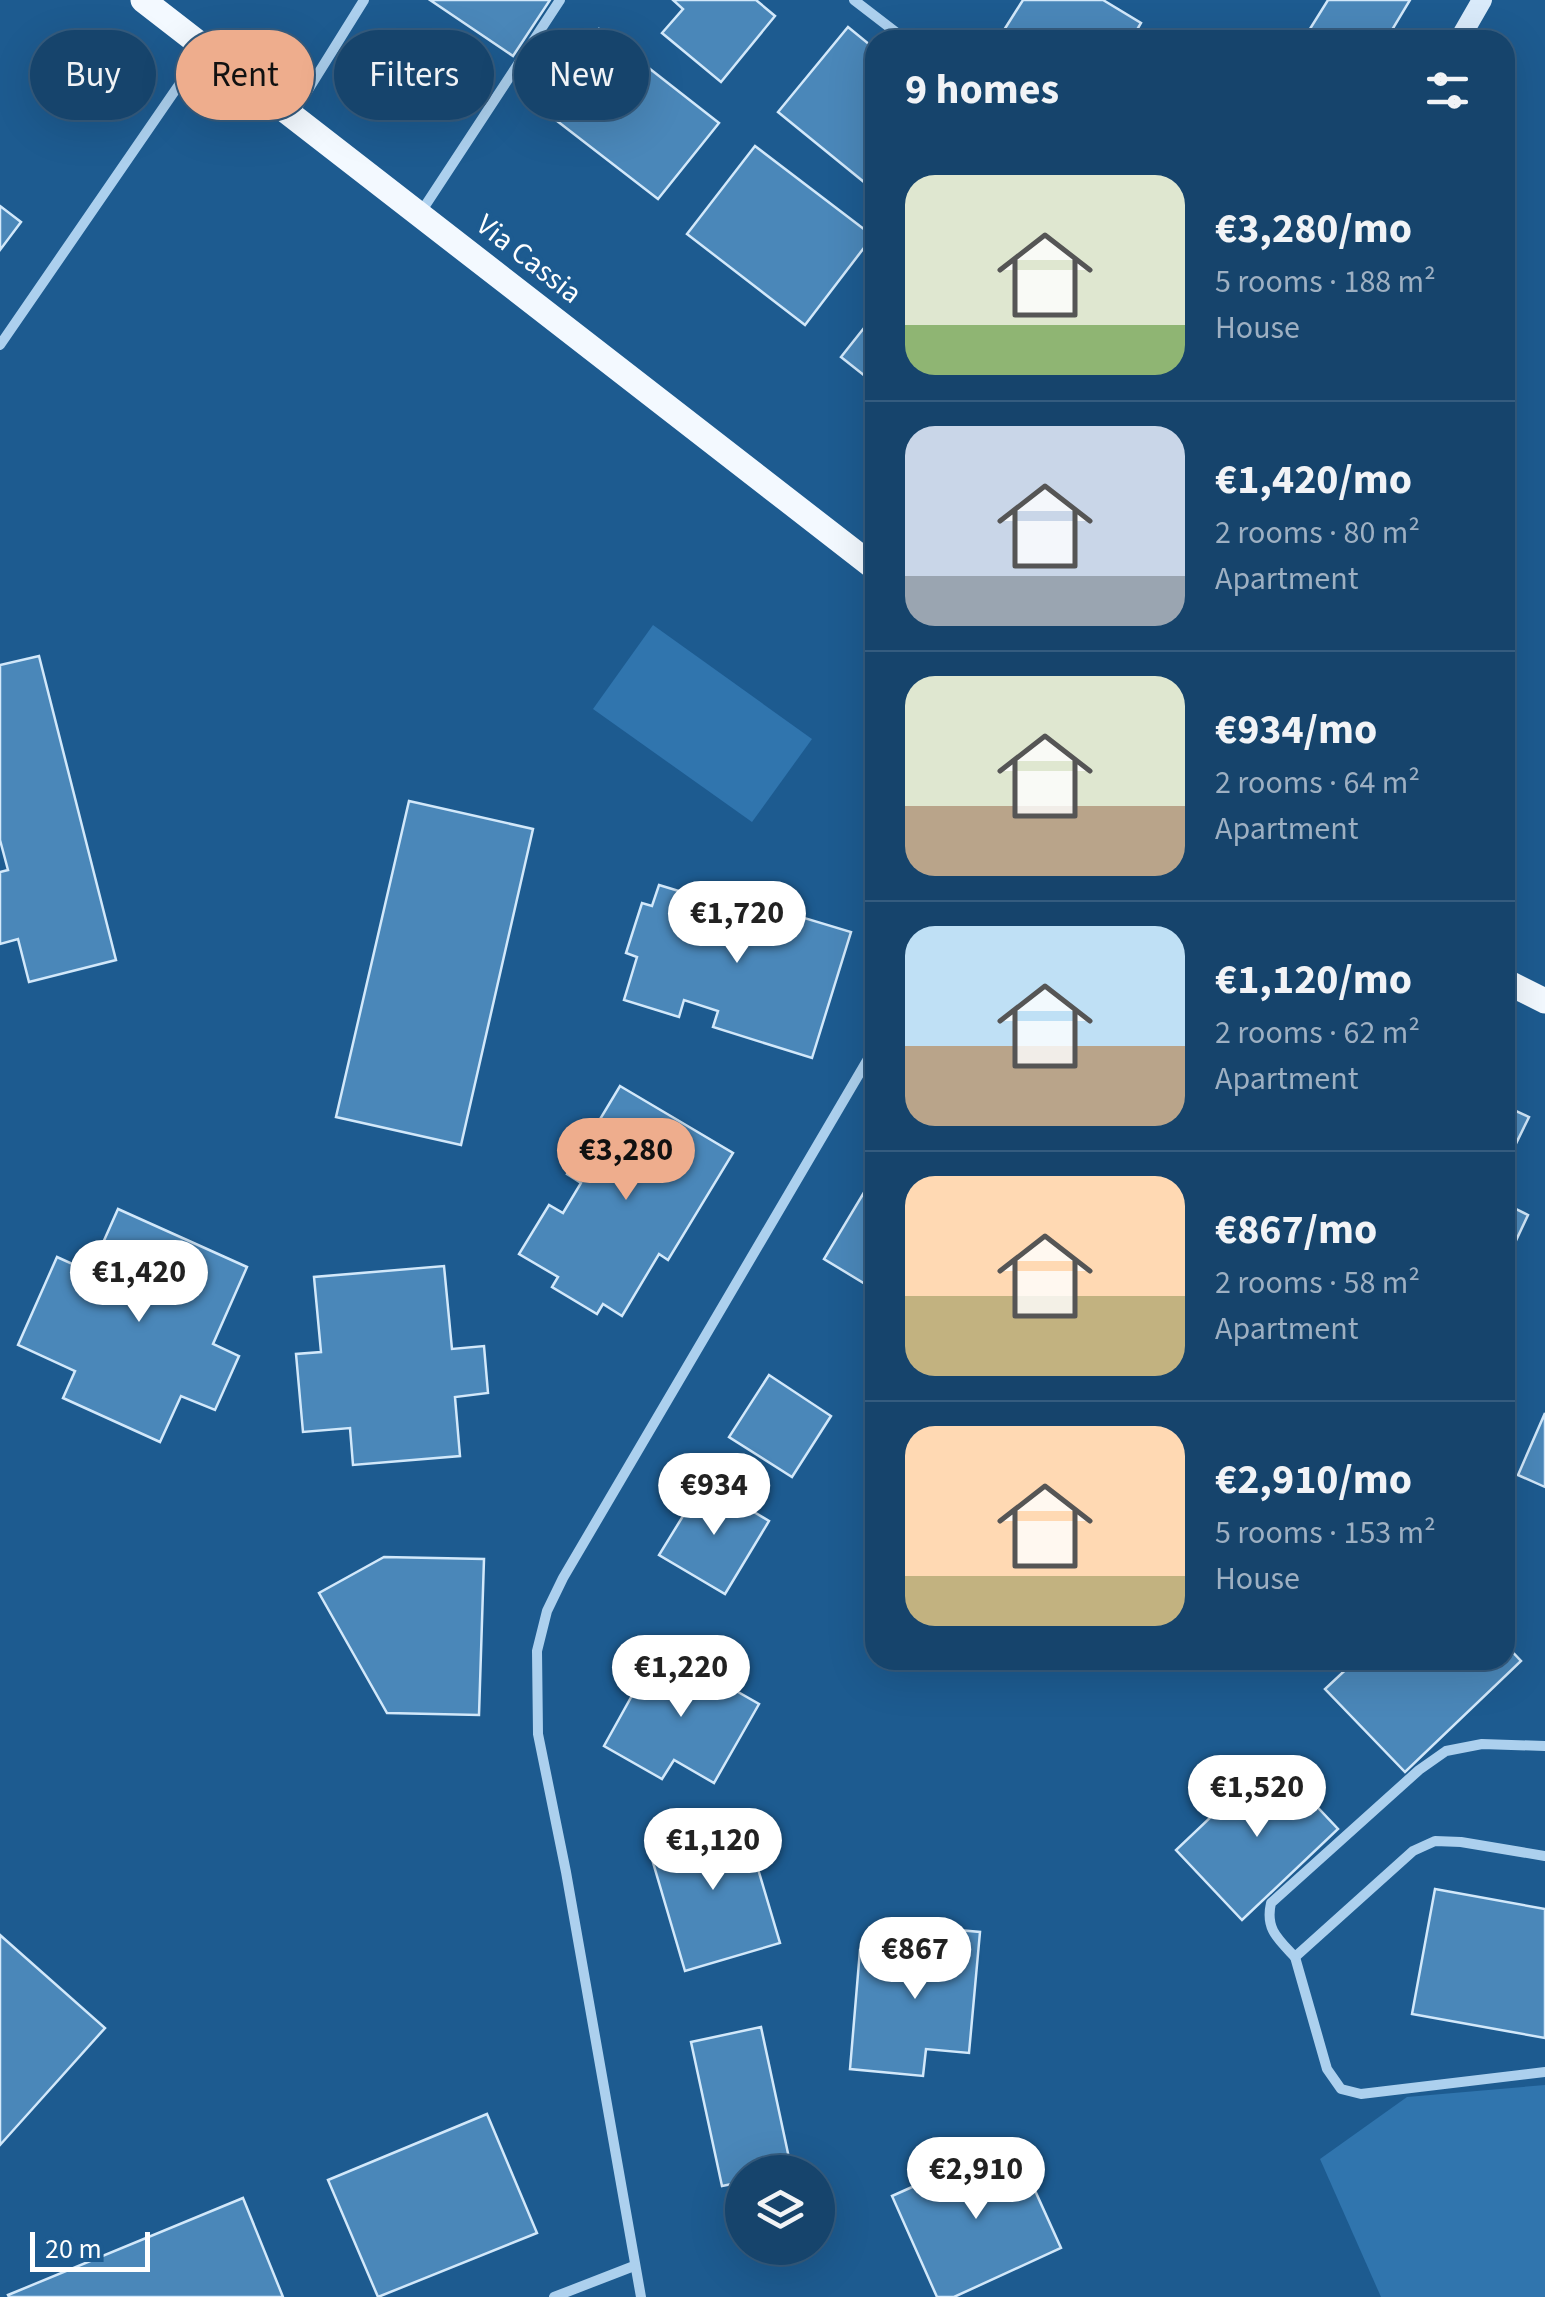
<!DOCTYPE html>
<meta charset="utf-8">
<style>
:root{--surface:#16446c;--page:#234e74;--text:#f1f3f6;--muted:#9eb0c2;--line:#355c7f;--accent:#eead8d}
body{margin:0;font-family:"Source Sans 3",sans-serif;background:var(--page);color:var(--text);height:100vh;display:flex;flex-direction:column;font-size:38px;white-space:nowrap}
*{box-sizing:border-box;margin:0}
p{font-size:32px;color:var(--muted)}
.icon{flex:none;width:55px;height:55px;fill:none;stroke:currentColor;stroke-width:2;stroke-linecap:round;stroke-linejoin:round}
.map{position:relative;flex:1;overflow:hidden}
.side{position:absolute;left:865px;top:30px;width:650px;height:1640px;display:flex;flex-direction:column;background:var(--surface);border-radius:30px;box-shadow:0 10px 40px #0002,0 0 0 2px var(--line)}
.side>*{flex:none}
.banner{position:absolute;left:30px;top:30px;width:685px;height:90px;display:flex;gap:20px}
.tools{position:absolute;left:725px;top:2155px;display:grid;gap:20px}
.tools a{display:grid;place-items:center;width:110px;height:110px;border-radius:50%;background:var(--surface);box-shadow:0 10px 40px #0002,0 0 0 2px var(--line);font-size:50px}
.scale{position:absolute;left:30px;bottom:25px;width:120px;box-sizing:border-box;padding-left:10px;border:5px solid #fff;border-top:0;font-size:28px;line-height:35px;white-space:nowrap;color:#fff;-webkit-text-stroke:8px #1d5b90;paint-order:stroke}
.price{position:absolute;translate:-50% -85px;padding:0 22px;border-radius:35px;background:#fff;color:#222;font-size:32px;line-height:65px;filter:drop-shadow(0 2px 5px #0008)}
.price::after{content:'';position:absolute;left:50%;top:60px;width:30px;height:22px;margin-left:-15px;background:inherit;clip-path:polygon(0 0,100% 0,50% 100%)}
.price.active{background:var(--accent);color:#111}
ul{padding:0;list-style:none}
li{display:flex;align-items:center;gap:30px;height:250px;padding:0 40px}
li+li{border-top:2px solid var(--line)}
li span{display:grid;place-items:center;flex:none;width:280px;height:200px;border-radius:30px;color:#555}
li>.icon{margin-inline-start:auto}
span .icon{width:120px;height:120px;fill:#fffc;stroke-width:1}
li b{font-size:42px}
h2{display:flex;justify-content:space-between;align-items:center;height:120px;padding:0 40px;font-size:42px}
.tag{padding:0 35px;border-radius:45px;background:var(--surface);box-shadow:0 10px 40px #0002,0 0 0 2px var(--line);font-size:35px;line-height:90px}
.tag.active{background:var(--accent);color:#111}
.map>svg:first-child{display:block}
.green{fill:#3075ae}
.building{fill:#4a87b9;stroke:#d2e8fa;stroke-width:2.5}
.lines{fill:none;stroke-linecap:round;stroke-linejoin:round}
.street{stroke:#acd0ee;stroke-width:10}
.secondary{stroke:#d9eafa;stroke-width:20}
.primary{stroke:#f3f9ff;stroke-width:25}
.labels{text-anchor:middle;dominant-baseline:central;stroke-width:8;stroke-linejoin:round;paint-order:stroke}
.street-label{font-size:30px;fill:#fff;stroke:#1d5b90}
</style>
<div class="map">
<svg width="1545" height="2297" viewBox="0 0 1545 2297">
<rect width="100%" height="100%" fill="#1d5b90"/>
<g class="green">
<path d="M653,625L812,739L752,822L593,709Z"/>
<path d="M1545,2085V2297H1381L1320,2159L1407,2097Z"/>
</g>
<g class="building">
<path d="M430,0H550L513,56Z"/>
<path d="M673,0H756L775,16L721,82L662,33L683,9Z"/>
<path d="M1023,0H1103L1141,23L1131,40H1002L999,38Z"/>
<path d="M1328,0H1410L1386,40H1303Z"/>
<path d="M848,27L875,49V191L778,112Z"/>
<path d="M599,29L719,123L658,199L539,107Z"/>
<path d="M755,146L873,236L805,325L687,234Z"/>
<path d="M0,206L21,222L0,250Z"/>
<path d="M875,314V384L841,357Z"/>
<path d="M39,656L116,960L29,982L18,939L0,944V872L8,870L0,840V665Z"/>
<path d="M409,801L533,829L461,1145L336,1117Z"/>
<path d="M659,885L728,906L731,896L851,932L812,1058L713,1027L718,1011L684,1000L679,1017L624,1000L637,957L626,953L642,903L652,906Z"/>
<path d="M620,1086L733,1153L668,1260L659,1254L622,1316L603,1304L597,1314L552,1287L558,1277L519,1254L549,1205L563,1213L581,1183L567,1174Z"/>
<path d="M1505,1106L1529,1117L1507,1162L1505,1161Z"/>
<path d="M875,1174V1290L824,1259Z"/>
<path d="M1505,1185L1513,1189L1506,1204L1528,1215L1505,1264Z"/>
<path d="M118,1209L247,1267L213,1344L239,1356L215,1410L181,1396L160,1442L63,1398L75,1371L18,1345L57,1257L90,1272Z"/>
<path d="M444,1266L452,1349L484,1346L488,1393L455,1397L460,1456L353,1465L350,1428L303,1432L296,1354L321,1352L314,1277Z"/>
<path d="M769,1375L831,1416L792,1477L729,1437Z"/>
<path d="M1545,1413V1487L1518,1475Z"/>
<path d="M704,1482L769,1521L725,1594L659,1555Z"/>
<path d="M384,1557L484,1559L479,1715L387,1713L319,1593Z"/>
<path d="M1505,1644L1521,1661L1405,1772L1325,1689L1356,1660H1505Z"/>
<path d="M659,1647L759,1704L714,1783L674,1760L662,1779L604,1746Z"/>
<path d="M1272,1759L1338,1829L1242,1920L1176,1850Z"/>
<path d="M742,1815L780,1943L685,1971L647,1842Z"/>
<path d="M1435,1889L1545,1909V2038L1412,2014Z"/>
<path d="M913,1926L980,1932L969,2053L926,2049L923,2076L850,2069L860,1950L911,1954Z"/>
<path d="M0,1935L105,2028L0,2145Z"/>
<path d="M761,2027L792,2172H742V2182L722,2186L691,2042Z"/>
<path d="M487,2114L537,2233L378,2297L328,2180Z"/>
<path d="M1013,2142L1061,2248L954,2297H937L892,2196Z"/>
<path d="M243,2198L283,2297H9L8,2295Z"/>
</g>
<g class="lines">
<g class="street">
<path d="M854,0L906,40"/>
<path d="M293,114L364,0"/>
<path d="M421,212L560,0"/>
<path d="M0,345L205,47"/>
<path d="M1545,1746L1482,1744L1446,1751L1419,1770L1271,1903C1265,1929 1278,1939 1295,1957L1413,1851L1435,1841L1461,1842L1545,1856"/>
<path d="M1295,1957L1327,2069L1341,2089L1361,2094L1545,2072"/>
<path d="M554,2297L634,2266"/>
<path d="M641,2297L566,1872L538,1734L537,1651L547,1611L563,1578L875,1047"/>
</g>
<path class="secondary" d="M1459,40L1482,0"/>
<g class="primary">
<path d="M143,0L875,568"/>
<path d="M1505,981L1545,1001"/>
</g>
</g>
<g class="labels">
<g class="street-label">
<text transform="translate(529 259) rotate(38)">Via Cassia</text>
</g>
</g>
</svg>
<div class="tools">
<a><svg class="icon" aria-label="layers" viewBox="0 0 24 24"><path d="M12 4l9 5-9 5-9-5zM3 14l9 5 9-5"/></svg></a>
</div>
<div class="scale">20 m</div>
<b class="price" style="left:737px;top:966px">€1,720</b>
<b class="price active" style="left:626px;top:1203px">€3,280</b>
<b class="price" style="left:139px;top:1325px">€1,420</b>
<b class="price" style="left:714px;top:1538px">€934</b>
<b class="price" style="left:681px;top:1720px">€1,220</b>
<b class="price" style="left:1257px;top:1840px">€1,520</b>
<b class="price" style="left:713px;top:1893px">€1,120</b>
<b class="price" style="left:915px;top:2002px">€867</b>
<b class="price" style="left:976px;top:2222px">€2,910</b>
<div class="banner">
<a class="tag">Buy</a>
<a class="tag active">Rent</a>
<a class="tag">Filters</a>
<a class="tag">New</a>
</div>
<section class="side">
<h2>9 homes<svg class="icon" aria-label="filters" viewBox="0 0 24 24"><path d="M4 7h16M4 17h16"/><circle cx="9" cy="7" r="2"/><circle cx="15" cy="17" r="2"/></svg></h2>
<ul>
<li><span style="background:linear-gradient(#dfe7d0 75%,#8fb573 0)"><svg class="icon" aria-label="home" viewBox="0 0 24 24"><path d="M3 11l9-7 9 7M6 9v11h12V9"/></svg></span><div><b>€3,280/mo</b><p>5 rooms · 188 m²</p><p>House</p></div></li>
<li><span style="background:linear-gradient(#c9d6e8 75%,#9aa5b1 0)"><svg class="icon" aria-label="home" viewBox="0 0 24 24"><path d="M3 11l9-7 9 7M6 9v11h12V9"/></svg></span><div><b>€1,420/mo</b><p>2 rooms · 80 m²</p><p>Apartment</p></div></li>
<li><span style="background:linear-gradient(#dfe7d0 65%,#b9a48a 0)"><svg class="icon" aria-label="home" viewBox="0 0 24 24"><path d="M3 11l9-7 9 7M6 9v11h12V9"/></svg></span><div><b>€934/mo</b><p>2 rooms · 64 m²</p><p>Apartment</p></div></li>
<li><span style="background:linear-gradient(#bfe0f5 60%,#b9a48a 0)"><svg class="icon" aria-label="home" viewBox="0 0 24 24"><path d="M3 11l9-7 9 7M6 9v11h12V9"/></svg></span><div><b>€1,120/mo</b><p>2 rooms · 62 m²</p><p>Apartment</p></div></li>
<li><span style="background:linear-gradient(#ffd9b3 60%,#c2b280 0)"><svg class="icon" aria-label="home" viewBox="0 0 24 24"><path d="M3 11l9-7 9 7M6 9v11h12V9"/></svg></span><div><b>€867/mo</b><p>2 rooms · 58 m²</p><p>Apartment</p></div></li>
<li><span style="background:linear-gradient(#ffd9b3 75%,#c2b280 0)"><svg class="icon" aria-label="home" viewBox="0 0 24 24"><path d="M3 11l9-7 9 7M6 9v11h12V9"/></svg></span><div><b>€2,910/mo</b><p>5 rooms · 153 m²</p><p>House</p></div></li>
</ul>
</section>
</div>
